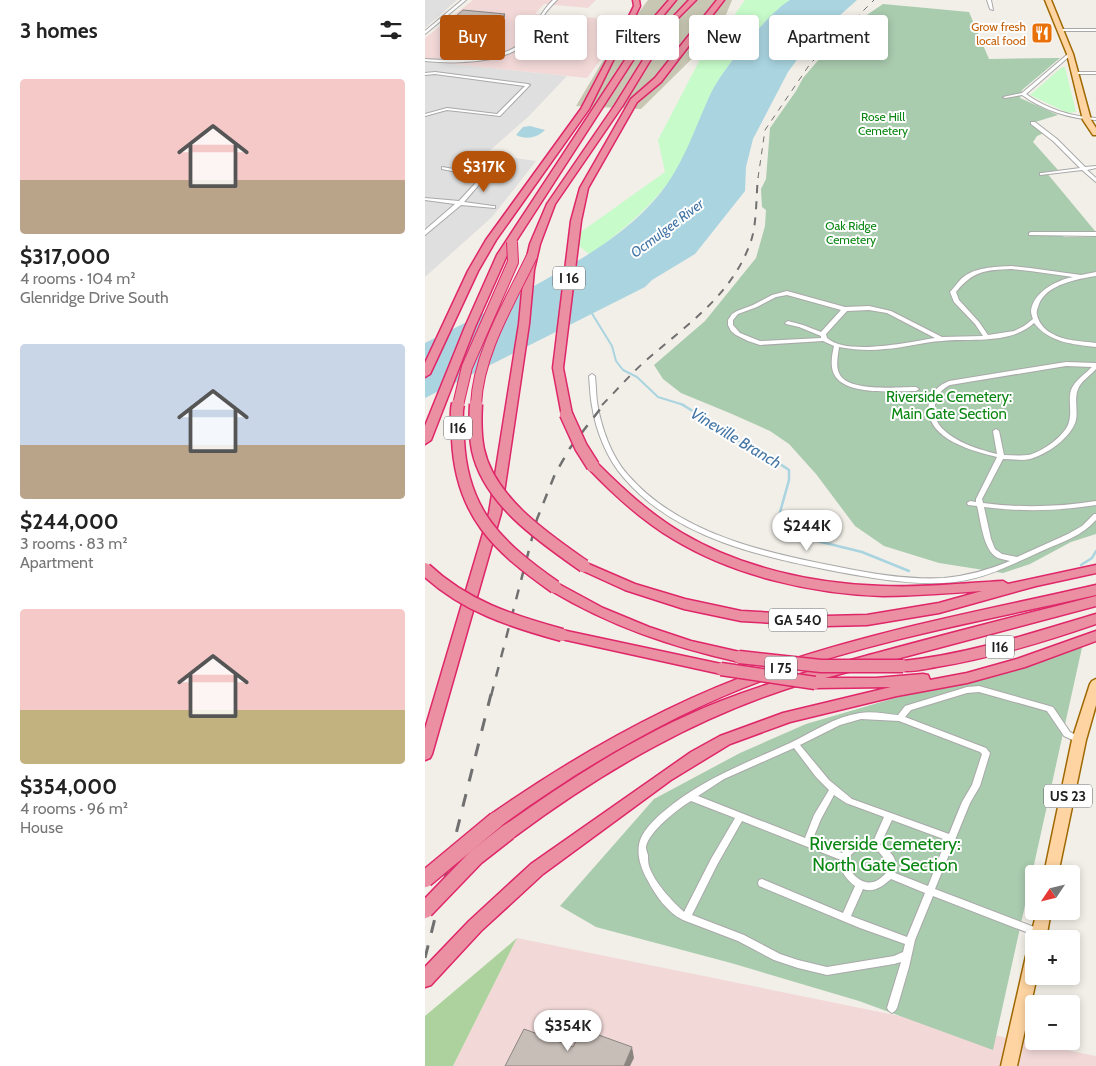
<!DOCTYPE html>
<meta charset="utf-8">
<style>
:root{--surface:#fff;--page:#f2f2f2;--text:#222;--muted:#767676;--accent:#b45309}
body{margin:0;font-family:Cabin,sans-serif;background:var(--page);color:var(--text);height:100vh;display:flex;flex-direction:column;font-size:19px;white-space:nowrap}
*{box-sizing:border-box;margin:0}
p{font-size:16px;color:var(--muted)}
.icon{flex:none;width:28px;height:28px;fill:none;stroke:currentColor;stroke-width:2;stroke-linecap:round;stroke-linejoin:round}
.map{position:relative;flex:1;overflow:hidden}
.details{display:flex;flex-direction:column;background:var(--surface);width:425px}
.details>*{flex:none}
.guide{position:absolute;left:15px;top:15px;width:475px;height:45px;display:flex;gap:10px}
.needle{width:32px;rotate:235deg}
.controls{position:absolute;left:600px;top:865px;display:grid;gap:10px}
.controls a{display:grid;place-items:center;width:55px;height:55px;border-radius:5px;background:var(--surface);box-shadow:0 2px 8px #0003;font-size:25px}
.price{position:absolute;translate:-50% -42px;padding:0 11px;border-radius:18px;background:#fff;color:#222;font-size:16px;line-height:32px;filter:drop-shadow(0 1px 2px #0008)}
.price::after{content:'';position:absolute;left:50%;top:30px;width:15px;height:11px;margin-left:-8px;background:inherit;clip-path:polygon(0 0,100% 0,50% 100%)}
.price.current{background:var(--accent);color:#fff}
ul{padding:0;list-style:none}
li{display:grid;align-content:center;gap:10px;height:265px;padding:0 20px}
li span{display:grid;place-items:center;height:155px;border-radius:5px;color:#555}
li>.icon{margin-inline-start:auto}
span .icon{width:90px;height:90px;fill:#fffc;stroke-width:1}
li b{font-size:21px}
h2{display:flex;justify-content:space-between;align-items:center;height:60px;padding:0 20px;font-size:21px}
.tag{padding:0 18px;border-radius:5px;background:var(--surface);box-shadow:0 2px 8px #0003;font-size:18px;line-height:45px}
.tag.current{background:var(--accent);color:#fff}
main{display:flex;flex:1;min-height:0}
.map>svg:first-child{display:block}
.residential{fill:#e0dfdf}
.commercial{fill:#f2d9d8}
.construction{fill:#c7c7b3}
.forest{fill:#add29d}
.cemetery{fill:#a9cbae}
.park{fill:#c7fbca}
.water{fill:#a9d4e0}
.lines{fill:none;stroke-linecap:round;stroke-linejoin:round}
.stream-far1{stroke:#a9d4e0;stroke-width:2}
.stream{stroke:#a9d4e0;stroke-width:2.5}
.street-casing{stroke:#a9a9a9;stroke-width:2}
.primary-casing{stroke:#9f6800;stroke-width:3}
.highway-casing{stroke:#df2668;stroke-width:3}
.street{fill:#fff;fill-rule:evenodd}
.primary{fill:#fed5a2;fill-rule:evenodd}
.highway{fill:#ea90a2;fill-rule:evenodd}
.rail-far3{stroke:#707070;stroke-width:1;stroke-dasharray:6 6;stroke-linecap:butt}
.rail-far2{stroke:#707070;stroke-width:2;stroke-dasharray:8 8;stroke-linecap:butt}
.rail-far1{stroke:#707070;stroke-width:2.5;stroke-dasharray:10 10;stroke-linecap:butt}
.rail{stroke:#707070;stroke-width:3;stroke-dasharray:13 13;stroke-linecap:butt}
.highway-bridge-far2-casing{stroke:#df2668;stroke-width:12;stroke-linecap:butt}
.highway-bridge-far1-casing{stroke:#df2668;stroke-width:15;stroke-linecap:butt}
.highway-bridge-casing{stroke:#df2668;stroke-width:19;stroke-linecap:butt}
.highway-bridge-far2{stroke:#ea90a2;stroke-width:10}
.highway-bridge-far1{stroke:#ea90a2;stroke-width:12}
.highway-bridge{stroke:#ea90a2;stroke-width:16}
.wall{fill:#aba39d}
.shaded-wall{fill:#8b8580}
.building{fill:#c7beb7;stroke:#8b8580}
.labels{text-anchor:middle;dominant-baseline:central;stroke-width:4;stroke-linejoin:round;paint-order:stroke}
.far-food-label{font-size:12px;fill:#c56008;stroke:#fff;text-anchor:end}
.far-park-label{font-size:12px;fill:#0a8612;stroke:#fff}
.far-water-label{font-size:14px;font-style:italic;fill:#4576a5;stroke:#fff}
.shield{fill:#fff;stroke:#646464;stroke-width:1}
.shield-label{font-size:14px;font-weight:bold;fill:#222}
.park-label{font-size:15px;fill:#0a8612;stroke:#fff}
.water-label{font-size:16px;font-style:italic;fill:#4576a5;stroke:#fff}
.near-park-label{font-size:18px;fill:#0a8612;stroke:#fff}
</style>
<main>
<section class="details">
<h2>3 homes<svg class="icon" aria-label="filters" viewBox="0 0 24 24"><path d="M4 7h16M4 17h16"/><circle cx="9" cy="7" r="2"/><circle cx="15" cy="17" r="2"/></svg></h2>
<ul>
<li><span style="background:linear-gradient(#f6c9c9 65%,#b9a48a 0)"><svg class="icon" aria-label="home" viewBox="0 0 24 24"><path d="M3 11l9-7 9 7M6 9v11h12V9"/></svg></span><div><b>$317,000</b><p>4 rooms · 104 m²</p><p>Glenridge Drive South</p></div></li>
<li><span style="background:linear-gradient(#c9d6e8 65%,#b9a48a 0)"><svg class="icon" aria-label="home" viewBox="0 0 24 24"><path d="M3 11l9-7 9 7M6 9v11h12V9"/></svg></span><div><b>$244,000</b><p>3 rooms · 83 m²</p><p>Apartment</p></div></li>
<li><span style="background:linear-gradient(#f6c9c9 65%,#c2b280 0)"><svg class="icon" aria-label="home" viewBox="0 0 24 24"><path d="M3 11l9-7 9 7M6 9v11h12V9"/></svg></span><div><b>$354,000</b><p>4 rooms · 96 m²</p><p>House</p></div></li>
</ul>
</section>
<div class="map">
<svg width="671" height="1066" viewBox="0 0 671 1066">
<rect width="100%" height="100%" fill="#f2efe8"/>
<g class="residential">
<path d="M0,0H32L0,28Z"/>
<path d="M0,61L142,76L104,116L61,154L111,161L67,217L0,277Z"/>
</g>
<g class="commercial">
<path d="M48,0H171L163,8L119,4L110,14L205,20L162,78L0,61V38Z"/>
<path d="M92,938L671,1056V1066H28Z"/>
</g>
<path class="construction" d="M223,0H307L294,32L216,109L151,106L176,64Z"/>
<path class="forest" d="M92,938L28,1066H0V1016Z"/>
<g class="cemetery">
<path d="M458,4L544,12L564,59L635,58L597,90L595,98L633,115L607,123L619,133L612,136L608,142L633,170L621,172L670,231L633,233L639,237H671V534L646,542L605,564L578,573L514,563L459,546L430,526L391,474L364,444L345,431L307,414L256,393L238,379L229,365L280,321L331,258L340,226L341,210L337,207L336,189L341,179L345,128L371,91L378,78L401,51L430,23Z"/>
<path d="M658,643L568,1050L434,1001L306,963L171,927L135,906L229,799L315,753L381,724Z"/>
</g>
<g class="park">
<path d="M320,0H365C344,12 295,72 285,95C274,119 266,149 251,171C229,206 197,230 165,255L146,239L240,172L233,140L281,48L294,37Z"/>
<path d="M637,67H640L651,112L643,113L605,95Z"/>
</g>
<g class="water">
<path d="M365,0H432L385,42L363,72L328,139L321,167L320,191L270,254L227,280L220,287L0,398V343C40,323 79,303 118,281C159,258 202,233 233,196C258,166 269,130 285,95C295,72 344,12 365,0Z"/>
<path d="M105,126L120,130C112,138 101,140 91,135L98,127Z"/>
</g>
<g class="lines">
<path class="stream-far1" d="M166,312L187,346L191,361L198,370L212,377L233,397L259,405"/>
<g class="stream">
<path d="M256,404C273,413 286,425 302,435C323,447 344,456 364,470V480L352,523L354,528L360,533L437,552L484,571"/>
<path d="M656,565L667,558L671,551"/>
</g>
<g class="street-casing">
<g id="street">
<path d="M37,0H41L0,34V31Z"/>
<path d="M128,0H132C127,5 123,9 119,15C114,23 110,33 103,41C82,64 29,64 0,61V59C29,61 80,63 101,38C111,26 116,11 128,0Z"/>
<path d="M562,0H566L568,10L565,9Z"/>
<rect x="634" y="29" width="37" height="2"/>
<path d="M644,53L647,54L601,94C620,108 647,117 671,118V120C646,119 617,110 597,95L580,98L578,97L597,93Z"/>
<path d="M10,72L103,84L105,85L75,116L22,110L0,116V114L22,108L72,114L100,86L10,74L0,75V73Z"/>
<path d="M650,72H671V74H651L649,73Z"/>
<path d="M606,122H610L632,139L660,167L671,166V168L662,170L671,178V182L657,170L615,175V173H617L655,168L628,141L606,124Z"/>
<path d="M68,163L72,164L39,202L68,206H70V208L36,205L0,235V230L30,204L0,200V198L34,201L56,177L17,169V167L58,174Z"/>
<path d="M606,232H671V236L604,235V233Z"/>
<path d="M586,266L605,268L656,275L671,272V276C653,279 622,284 614,304C613,308 611,310 612,315C614,323 619,329 626,333C639,341 656,341 671,343V347C647,344 625,343 609,323C585,345 547,338 517,341C498,342 479,348 460,349C445,351 430,350 414,347C413,356 410,367 415,375C425,392 474,387 491,387L494,389L491,391C471,391 419,396 409,374C405,365 407,355 409,346L398,341L335,345L323,341L311,335L306,331L303,325V320L307,314L312,311L328,305L347,295L362,291L420,307L444,306L466,311L517,337L558,336L550,324L529,302L525,292C529,288 532,283 536,279C549,267 569,267 586,266ZM586,269L605,271L648,277C632,280 608,292 606,311C606,312 607,317 608,319L599,326L589,331L563,335L554,322L534,300L531,292C548,271 560,270 586,269ZM362,295L416,310L396,332L378,325L363,321L360,323L361,324L374,327L396,336V338L335,341L315,333L308,325V320L313,314L332,307L351,297ZM444,310L462,313L510,338C484,342 422,356 402,338L401,334L422,311Z"/>
<path d="M641,362L671,363V369C665,376 656,381 653,389C649,399 653,410 651,420C647,437 621,455 605,459C596,461 587,459 578,459L557,499L558,503C596,508 633,507 671,501V505C634,511 597,512 559,507L566,539L570,549L577,554L592,557L643,534L657,526L669,514H671V520C657,536 637,542 619,550C590,563 562,578 530,582C491,586 452,579 414,572C338,557 251,539 199,478C182,459 171,431 167,406C165,396 165,386 164,376L167,374L170,376C171,385 171,394 172,402C176,427 186,456 203,475C254,534 341,553 414,567C448,574 484,580 519,578C542,576 563,570 585,561C581,560 576,559 573,558C558,551 556,521 552,506L543,505L542,503L545,501L551,502V499L572,457C546,451 498,438 504,403C506,392 514,385 524,381ZM641,366L667,367C660,374 650,380 646,390C643,400 647,411 644,422C641,435 616,453 603,455C595,456 587,455 579,455L574,431L571,429L568,431L572,454C552,449 518,439 510,417C509,413 510,409 510,405C511,395 517,389 525,385Z"/>
<path d="M554,686L628,707L645,732L657,738L658,740L657,742L654,743L639,736L622,711L554,692L542,693L486,710L480,717L561,748L565,753L555,786L545,803L510,889L617,930L619,933L617,936L614,937L508,896L490,940L484,967L472,1008L470,1011L467,1013L464,1011L462,1008L476,962L469,964L402,975L373,968L349,960L313,941L258,920C242,912 231,896 223,881C215,867 209,849 218,834C223,826 231,818 238,812C275,780 321,763 365,743C388,732 409,717 435,713C447,711 461,714 473,715L480,706L542,687ZM436,719L474,721L555,752L557,754L547,785L537,802L524,834L427,799L404,780L375,745L415,725ZM369,748L391,777L404,790L389,815L380,838L273,796L299,779ZM409,795L421,803L459,817L448,842C437,838 425,845 417,853L387,841L396,819ZM266,801L310,818L286,859L259,912C247,901 229,882 224,866C223,863 223,858 223,855C222,852 221,850 221,847C223,832 254,808 266,801ZM467,820L521,840L503,886L470,873C470,869 471,863 470,860C468,854 461,847 455,845ZM317,821L416,860C414,871 422,880 430,886L418,913L337,879L334,880L333,883L334,886L435,928L480,944L478,952L469,956L402,967L373,960L355,954L319,935L267,915L292,865ZM443,848L454,852L462,862L461,873C458,876 454,880 451,881C434,889 412,861 431,851C434,849 439,849 443,848ZM466,879L500,893L482,937L426,916L438,889C449,893 458,886 466,879Z"/>
</g>
</g>
<g class="primary-casing">
<g id="primary">
<path d="M620,0H626L648,54L666,120L671,128V135H668L658,120L642,54Z"/>
<path d="M671,679V705L661,740L633,874H619L647,740L665,684L667,681Z"/>
<path d="M612,911H626L621,939H609V944L605,939Z"/>
<path d="M609,949V976H612L592,1066H576L601,956L604,951Z"/>
</g>
</g>
<g class="highway-casing">
<g id="highway">
<path d="M208,0H214L215,6L164,109L71,240L53,271L5,374L0,377V363L43,271L61,240L156,109L193,39L209,6Z"/>
<path d="M244,0H251L232,23L82,255L50,327L6,440L0,444V426L40,327L72,255L225,22Z"/>
<path d="M264,0H271L253,18L237,41L198,105L130,204L115,244L109,270L104,324L76,513L7,754L5,758L0,760V729L64,513L94,324L99,270L105,244L122,204L190,105L231,39L249,16Z"/>
<path d="M292,0H299L236,82L212,102L163,188L156,221L138,368L147,414L141,417L137,416L128,368L146,221L155,188L206,99L230,78Z"/>
<path d="M168,462L172,463C198,489 225,514 257,533C316,568 389,584 457,586C497,588 538,583 578,581L583,584L671,565V573L611,586L514,613L442,625L401,626L316,621L259,609L200,590L154,569L153,566L154,563L159,562L210,584L260,599L316,611L401,616L442,615L514,603L557,591C524,593 491,596 458,596C388,594 309,576 248,539C216,520 189,495 164,469L162,466L164,463Z"/>
<path d="M130,582L178,608L224,627L266,641L319,653L321,657L319,661L314,662C247,647 185,626 125,590L123,587L125,584Z"/>
<path d="M671,585V595C566,619 458,638 355,674C257,708 161,764 77,825L71,826L65,825L63,820L65,815C151,755 246,701 345,667C451,630 562,610 671,585Z"/>
<path d="M671,596V606L400,678H451L498,674L503,675L505,680L542,673L592,659L671,631V641L600,667L542,683L472,696L365,722L305,744L246,780L118,874L56,931L6,985L0,987V967L44,921L106,864L266,752L295,736L358,713L466,687L390,688L385,687L383,682C274,715 179,770 89,837L83,839L77,837L75,832L77,827C146,778 217,732 296,701C349,680 404,666 459,651C529,632 600,614 671,596Z"/>
<path d="M671,614V624C619,642 566,658 511,667C500,669 484,673 473,670L471,666L473,662L478,661C545,654 607,633 671,614Z"/>
<path d="M137,630L296,664L301,665L303,669L301,673L296,674L132,638L130,635L132,632Z"/>
</g>
</g>
<use href="#street" class="street"/>
<use href="#primary" class="primary"/>
<use href="#highway" class="highway"/>
<path class="rail-far3" d="M333,178L340,130L385,64L449,0"/>
<path class="rail-far2" d="M177,405C190,392 203,377 217,364C258,327 307,297 326,241C332,223 331,196 333,177"/>
<path class="rail-far1" d="M66,696L112,519L130,474L145,448L179,404"/>
<path class="rail" d="M0,958L66,694"/>
<g class="highway-bridge-far2-casing">
<g id="highway-bridge-far2">
<path d="M33,405L42,367L88,262L87,242"/>
<path d="M51,405C53,353 85,302 107,256"/>
</g>
</g>
<g class="highway-bridge-far1-casing">
<g id="highway-bridge-far1">
<path d="M33,404C30,415 33,428 33,439C36,513 73,547 130,587"/>
<path d="M51,404C50,420 50,435 53,450C64,501 119,538 159,566"/>
<path d="M141,414L156,447L168,466"/>
<path d="M0,569C39,606 86,621 137,635"/>
<path d="M314,657L396,666H478"/>
<path d="M296,669L390,683"/>
</g>
</g>
<g class="highway-bridge-casing">
<g id="highway-bridge">
<path d="M0,879L71,820"/>
<path d="M0,910L51,857L83,832"/>
</g>
</g>
<use href="#highway-bridge-far2" class="highway-bridge-far2"/>
<use href="#highway-bridge-far1" class="highway-bridge-far1"/>
<use href="#highway-bridge" class="highway-bridge"/>
</g>
<path class="wall" d="M80,14V17L65,31L54,29L52,32L43,31V28L22,26V24Z"/>
<g class="shaded-wall">
<path d="M80,14V17L65,31V28Z"/>
<path d="M207,1047L209,1058L205,1066H199Z"/>
</g>
<g class="building">
<path d="M38,10L80,14L65,28L54,27L51,29L43,28L45,26L22,24Z"/>
<path d="M99,1029L148,1047L157,1029L207,1047L199,1066H80Z"/>
</g>
<defs>
<g id="restaurant-square" transform="scale(1.125)"><rect x="-9" y="-9" width="18" height="18" rx="4" fill="#e8710a" stroke="#fff"/><path d="M-5-6h1v4h1v-4h1v4h1v-4h1v5L-1.5 .5V6h-2V.5L-5-1ZM5-6V6H3V1.5H1.5Q1.5-4 5-6Z" fill="#fff"/></g>
</defs>
<g fill-rule="evenodd">
<use href="#restaurant-square" x="617" y="33"/>
</g>
<g class="labels">
<g class="far-food-label">
<text x="601" y="26">Grow fresh<tspan x="601" dy="14">local food</tspan></text>
</g>
<g class="far-park-label">
<text x="458" y="116">Rose Hill<tspan x="458" dy="14">Cemetery</tspan></text>
<text x="426" y="225">Oak Ridge<tspan x="426" dy="14">Cemetery</tspan></text>
</g>
<g class="far-water-label">
<text transform="translate(242 228) rotate(-37)">Ocmulgee River</text>
</g>
<g class="shield">
<rect x="128" y="266.5" width="32" height="23" rx="4"/>
<rect x="19" y="416.5" width="28" height="23" rx="4"/>
<rect x="344" y="608.5" width="58" height="23" rx="4"/>
<rect x="561" y="635.5" width="28" height="23" rx="4"/>
<rect x="340" y="656.5" width="32" height="23" rx="4"/>
<rect x="619" y="784.5" width="48" height="23" rx="4"/>
</g>
<g class="shield-label">
<text x="144" y="278">I 16</text>
<text x="33" y="428">I16</text>
<text x="373" y="620">GA 540</text>
<text x="575" y="647">I16</text>
<text x="356" y="668">I 75</text>
<text x="643" y="796">US 23</text>
</g>
<g class="park-label">
<text x="524" y="397">Riverside Cemetery:<tspan x="524" dy="17">Main Gate Section</tspan></text>
</g>
<g class="water-label">
<text transform="translate(311 438) rotate(31)">Vineville Branch</text>
</g>
<g class="near-park-label">
<text x="460" y="844">Riverside Cemetery:<tspan x="460" dy="21">North Gate Section</tspan></text>
</g>
</g>
</svg>
<div class="controls">
<a><svg class="needle" viewBox="-14 -14 28 28"><path d="M0-13l5 13h-10z" fill="#e53935"/><path d="M0 13l5-13h-10z" fill="#767676"/></svg></a>
<a>+</a>
<a>−</a>
</div>
<b class="price current" style="left:59px;top:193px">$317K</b>
<b class="price" style="left:382px;top:552px">$244K</b>
<b class="price" style="left:143px;top:1052px">$354K</b>
<div class="guide">
<a class="tag current">Buy</a>
<a class="tag">Rent</a>
<a class="tag">Filters</a>
<a class="tag">New</a>
<a class="tag">Apartment</a>
</div>
</div>
</main>
